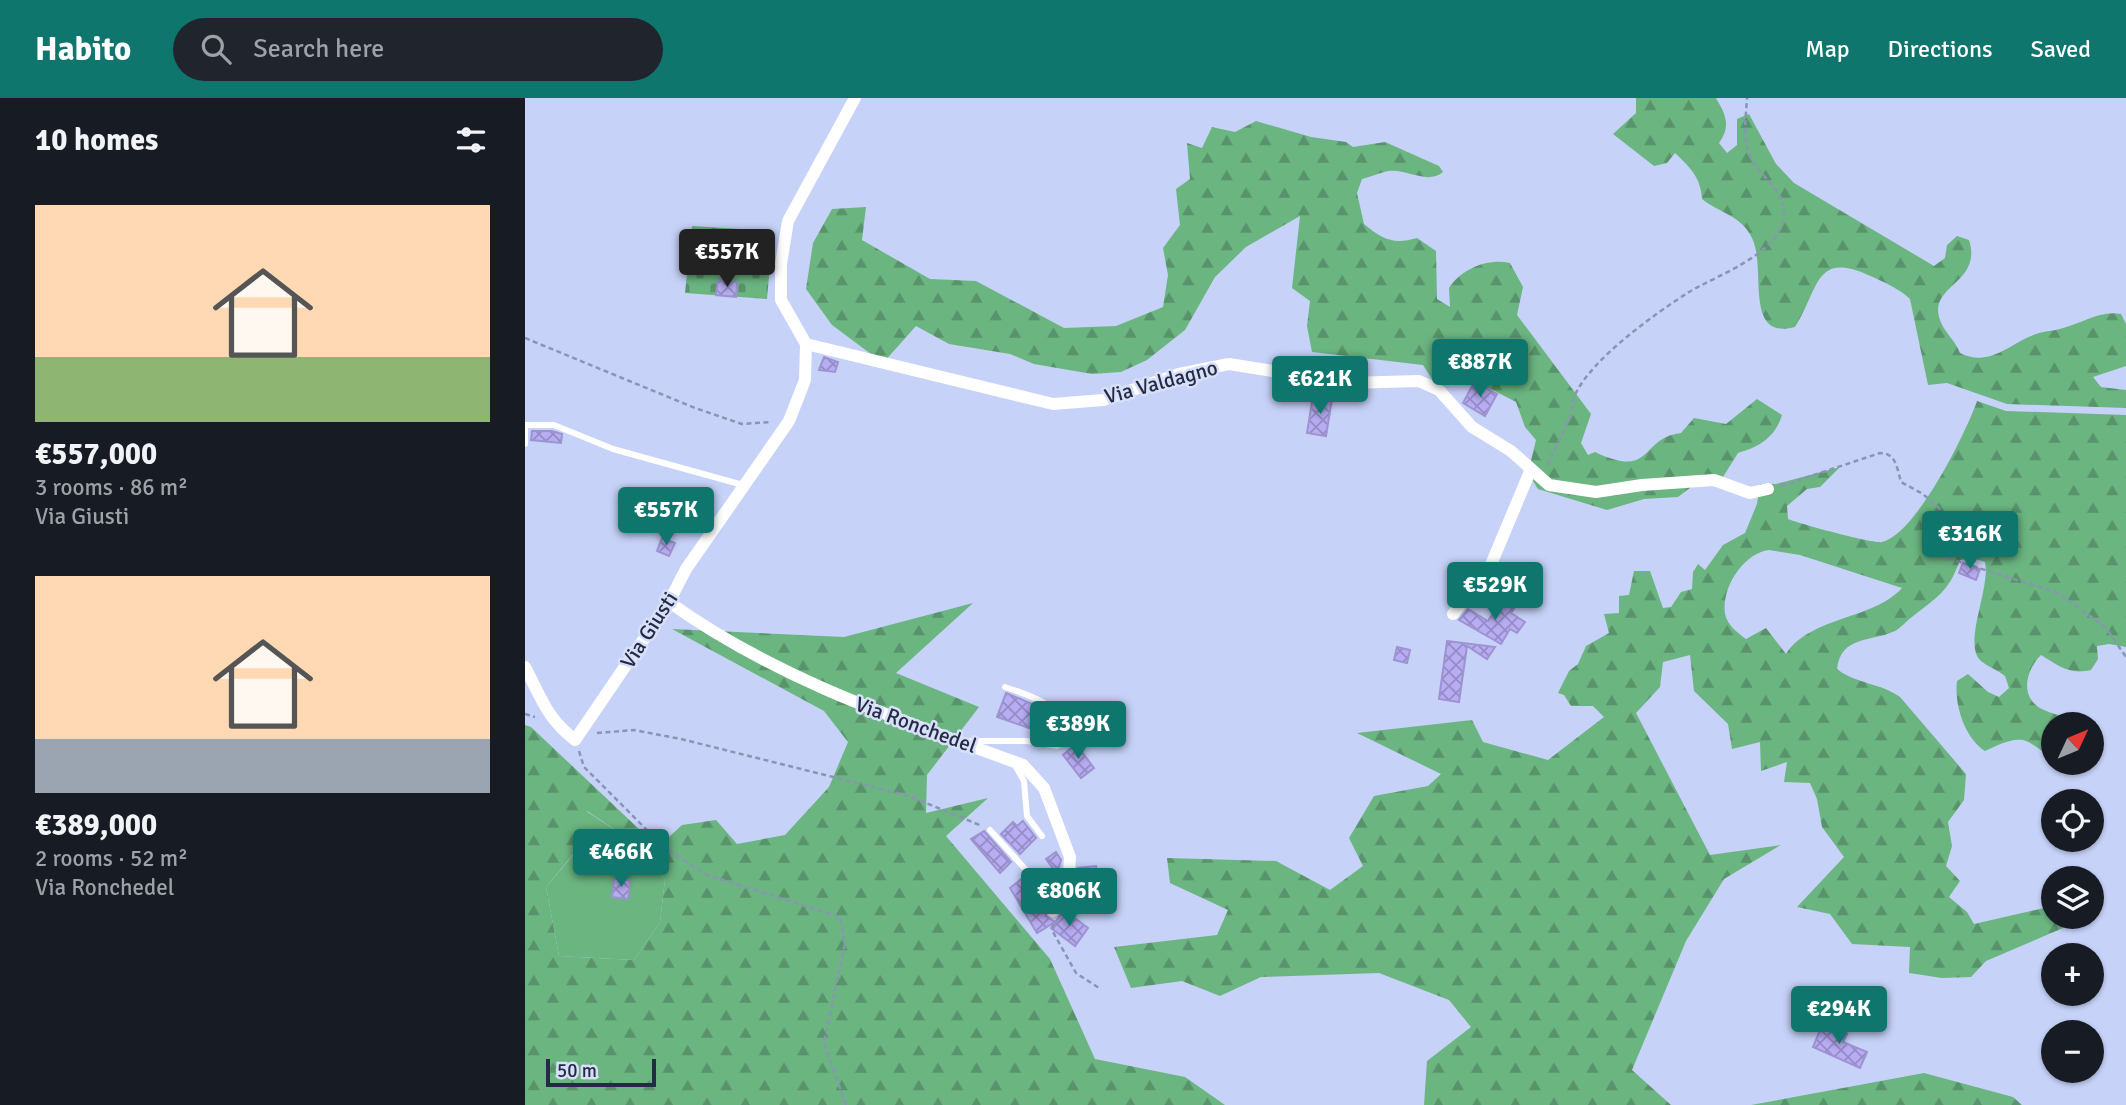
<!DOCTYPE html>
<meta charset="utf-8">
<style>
:root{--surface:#171b24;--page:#20242c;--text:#f1f3f6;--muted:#9ea1a6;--accent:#0f766e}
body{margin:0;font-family:Signika,sans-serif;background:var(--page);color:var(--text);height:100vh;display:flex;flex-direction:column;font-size:26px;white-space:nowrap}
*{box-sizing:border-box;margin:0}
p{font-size:23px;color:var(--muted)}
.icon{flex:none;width:38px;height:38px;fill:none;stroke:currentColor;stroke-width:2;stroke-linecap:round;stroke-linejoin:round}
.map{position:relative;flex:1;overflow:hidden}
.sheet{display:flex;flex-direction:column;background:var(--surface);width:525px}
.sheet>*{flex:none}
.needle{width:46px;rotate:46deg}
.controls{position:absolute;left:1516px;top:614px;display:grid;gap:14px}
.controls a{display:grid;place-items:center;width:63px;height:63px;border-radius:50%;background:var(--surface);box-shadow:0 2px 5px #0004;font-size:35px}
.scale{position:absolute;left:21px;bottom:18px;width:110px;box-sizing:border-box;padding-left:7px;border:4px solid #252b44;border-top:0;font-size:19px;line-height:24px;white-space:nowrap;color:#252b44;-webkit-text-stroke:5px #d7dff9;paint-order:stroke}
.price{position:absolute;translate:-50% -60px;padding:0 16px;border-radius:7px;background:var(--accent);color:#fff;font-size:23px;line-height:46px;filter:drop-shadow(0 2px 4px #0008)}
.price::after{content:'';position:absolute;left:50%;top:42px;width:21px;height:16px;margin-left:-10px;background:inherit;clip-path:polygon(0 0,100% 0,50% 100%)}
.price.on{background:#222;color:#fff}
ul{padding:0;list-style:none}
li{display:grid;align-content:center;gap:14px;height:371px;padding:0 35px}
li span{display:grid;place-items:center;height:217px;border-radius:0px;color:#555}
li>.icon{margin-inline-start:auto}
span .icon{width:126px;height:126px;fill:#fffc;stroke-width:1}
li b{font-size:30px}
h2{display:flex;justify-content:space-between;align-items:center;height:84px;padding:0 35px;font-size:30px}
header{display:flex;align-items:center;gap:42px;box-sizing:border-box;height:98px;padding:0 35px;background:var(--accent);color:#fff}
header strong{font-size:33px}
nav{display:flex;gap:38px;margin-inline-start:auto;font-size:24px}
.search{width:490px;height:63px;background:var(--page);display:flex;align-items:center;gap:18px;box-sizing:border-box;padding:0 24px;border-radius:38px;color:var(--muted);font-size:26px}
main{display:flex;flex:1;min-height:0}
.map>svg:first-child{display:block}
.grass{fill:#6bb581}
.forest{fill:url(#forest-firs);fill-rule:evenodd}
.cemetery{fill:url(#cemetery-stones)}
.building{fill:url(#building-cross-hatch);stroke:#9e93d1;stroke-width:2}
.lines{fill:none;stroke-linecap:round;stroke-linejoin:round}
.path{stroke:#8a94b5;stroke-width:2.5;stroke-dasharray:5 3.5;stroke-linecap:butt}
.lane{stroke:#fff;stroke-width:6}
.street{stroke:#fff;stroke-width:12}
.labels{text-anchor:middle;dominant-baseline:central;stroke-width:5;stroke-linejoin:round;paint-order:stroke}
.street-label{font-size:21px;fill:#252b44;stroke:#d7dff9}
</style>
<header>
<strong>Habito</strong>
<div class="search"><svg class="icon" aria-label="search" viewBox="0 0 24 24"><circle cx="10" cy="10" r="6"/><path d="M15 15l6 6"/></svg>Search here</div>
<nav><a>Map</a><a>Directions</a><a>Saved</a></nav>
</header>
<main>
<section class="sheet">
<h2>10 homes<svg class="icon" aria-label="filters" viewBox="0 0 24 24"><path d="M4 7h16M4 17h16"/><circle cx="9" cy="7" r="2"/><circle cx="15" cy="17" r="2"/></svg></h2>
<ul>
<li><span style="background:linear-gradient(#ffd9b3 70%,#8fb573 0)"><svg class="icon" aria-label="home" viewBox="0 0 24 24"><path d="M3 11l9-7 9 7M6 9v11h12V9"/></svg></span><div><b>€557,000</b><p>3 rooms · 86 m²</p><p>Via Giusti</p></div></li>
<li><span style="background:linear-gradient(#ffd9b3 75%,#9aa5b1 0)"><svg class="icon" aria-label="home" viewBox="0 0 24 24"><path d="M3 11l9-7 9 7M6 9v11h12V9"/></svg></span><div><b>€389,000</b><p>2 rooms · 52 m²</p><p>Via Ronchedel</p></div></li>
</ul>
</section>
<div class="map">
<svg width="1601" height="1007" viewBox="0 0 1601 1007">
<defs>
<pattern id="forest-firs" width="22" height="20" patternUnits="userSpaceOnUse" patternTransform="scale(1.75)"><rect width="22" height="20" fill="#6bb581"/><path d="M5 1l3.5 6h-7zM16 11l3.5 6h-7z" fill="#58936b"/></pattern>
<pattern id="cemetery-stones" width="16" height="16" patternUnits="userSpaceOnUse" patternTransform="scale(1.75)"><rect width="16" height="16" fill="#6bb581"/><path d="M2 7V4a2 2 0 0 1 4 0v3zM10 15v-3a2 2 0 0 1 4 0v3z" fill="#58936b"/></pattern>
<pattern id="building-cross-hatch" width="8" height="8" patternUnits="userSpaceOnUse" patternTransform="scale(1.75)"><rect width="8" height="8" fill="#b8acf3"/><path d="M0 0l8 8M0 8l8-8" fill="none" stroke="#958cc6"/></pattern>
</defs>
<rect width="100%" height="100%" fill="#c6d2f8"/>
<path class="grass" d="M61,713L104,741L140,781L135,824L109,862L34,858L21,789L60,743Z"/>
<g class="forest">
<path d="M1111,0H1191C1201,17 1206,28 1194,45L1202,55L1212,47V21L1224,16L1251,66L1269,85L1409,168L1420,160L1422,147L1432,138L1444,142C1458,186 1402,187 1415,222C1419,234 1430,242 1435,255C1465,270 1485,245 1511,236C1519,233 1530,233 1538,230C1558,225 1575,212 1596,216L1601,226V268L1568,279L1576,289L1601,292V310L1482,306L1422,285L1403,287L1385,201C1373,190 1359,184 1343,177C1289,153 1294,192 1270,229C1218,243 1242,170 1227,140C1216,117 1194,115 1177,101C1176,80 1165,69 1150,55L1142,65L1129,68L1088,36L1111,15Z"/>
<path d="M731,23L786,39L821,44L828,49L860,44L914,68L918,74C902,87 883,71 864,73C856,74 846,79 837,81L832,95L839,126C857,141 868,147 892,140L911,153L912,201L925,209L924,190C936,171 963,160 985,165L998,189L992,217L1066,316L1056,345L1063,357L1070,354C1129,382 1114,340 1156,335L1169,320L1201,326L1232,301L1257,317C1250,340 1234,349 1213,355L1198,379L1174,383L1153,399L1119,401L1082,412L1013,391L1003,375L1011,342L1000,329L991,304L933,274L914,292L898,267L787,254L782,228L785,203L767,190L775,118L721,149L690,179L660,232L622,262L596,274L567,276L509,266L485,256L424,246L391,228L358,265L307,227L281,191L288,145L307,111L341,109L337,142L405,181L451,183L539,230L591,228L638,209L643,177L638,150L655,127L651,91L665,81L662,45L677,50L687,29L710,34Z"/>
<path d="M1452,303L1481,313L1601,317V549L1584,546L1572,548L1573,561L1566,572C1544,577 1534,568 1516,557C1500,573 1494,601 1519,612C1532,618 1543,617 1554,626H1528V655C1515,656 1510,645 1498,642C1485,640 1471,648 1460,653C1440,640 1429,607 1432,583L1443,576L1463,594L1474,599L1484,590L1480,578C1473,572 1463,569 1456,563C1437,546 1466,490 1460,464L1448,460L1435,462C1423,495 1413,498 1387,519C1381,523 1376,530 1370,533C1347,544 1316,537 1312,571C1331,586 1356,585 1375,599L1441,676L1439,702L1423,724L1427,748L1421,768L1435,783L1424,799L1442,814L1449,826L1528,808V819H1564L1461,863L1446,879L1417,880L1384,875L1385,849L1327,846L1305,816L1272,809L1319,759L1297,729L1292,701L1285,685L1259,684L1262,664L1236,673L1235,644L1207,651L1203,626L1169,593L1165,557L1138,564L1135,589L1111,615L1185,757L1256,747L1199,781L1161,843L1107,972L1146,1007H899L902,963L946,929L924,902L854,875L736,879L695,898L657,883L606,890L589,849L692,837L703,812L645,785L642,760L751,763L805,792L838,768L824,740L849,698L903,688L916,676L832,635L947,622L958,644L1023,662L1079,619L1068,608H1046L1039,597L1033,595L1044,573L1053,566L1061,548L1084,535L1079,516L1094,515V498L1104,497L1109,473H1125L1138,510L1146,509L1156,494L1167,491L1168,474L1173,466L1180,472L1198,447L1220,435L1232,406L1235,386H1251L1315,369L1295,389L1282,391L1262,408L1263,421C1275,426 1349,446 1357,444C1391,436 1441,335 1452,303ZM1244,452L1275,457L1377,490C1348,522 1286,518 1261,556L1241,530L1221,541C1212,534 1203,528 1200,516C1196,489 1219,455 1244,452Z"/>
<path d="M448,505L371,575L454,609L402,677L401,715L463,700L421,738L525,861L570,961L660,979L700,1007H0V627L6,629L133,749L157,727L191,722L212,746L260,737L304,689L323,644L299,613L147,531L319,539ZM62,713L104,741L140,781L135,824L109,862L34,858L21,789L60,742Z"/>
<path d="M1399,975L1488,999L1497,1007H1226Z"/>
</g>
<path class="cemetery" d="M167,128L248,133L242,201L160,195Z"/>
<g class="building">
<path d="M193,183L212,184L211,199L191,197Z"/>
<path d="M299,259L313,264L310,274L294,272Z"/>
<path d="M950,283L972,296L960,318L938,305Z"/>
<path d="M788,298L807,301L801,338L782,335Z"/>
<path d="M7,333H27L37,336L36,345L6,342Z"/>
<path d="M137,440L150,445L144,458L132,453Z"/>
<path d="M1438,465L1455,471L1451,482L1434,475Z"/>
<path d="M936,467L949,475L937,490L926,482Z"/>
<path d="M977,501L990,509L986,515L1000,524L992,535L985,531L976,546L934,522L943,511L963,523Z"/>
<path d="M922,543L970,549L962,561L942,548L934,604L914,601Z"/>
<path d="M872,549L885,552L882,565L869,562Z"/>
<path d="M481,595L512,608L504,630L472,619Z"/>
<path d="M551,646L569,670L556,680L538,657Z"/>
<path d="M498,723L511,740L495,756L476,736L488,724L492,728Z"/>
<path d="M459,733L486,764L475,775L446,741Z"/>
<path d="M531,754L536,762L532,776L521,761Z"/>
<path d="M571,768L575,792L554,795L553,770Z"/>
<path d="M499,779L520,811L521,818L530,824L512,835L485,790Z"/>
<path d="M89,781L105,782L103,801L87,799Z"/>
<path d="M539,812L563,830L550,848L526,830Z"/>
<path d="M1298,925L1322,936L1318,944L1342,954L1335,970L1288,949Z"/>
</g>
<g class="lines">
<g class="path">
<path d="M0,240L170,310L217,326L246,324"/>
<path d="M1022,367C1029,352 1037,338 1043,323C1047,315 1047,306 1050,297C1066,261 1131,215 1164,194C1192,177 1258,155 1259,116C1260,91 1231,77 1223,53C1218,36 1221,18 1222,0"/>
<path d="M1256,388L1355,355C1371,355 1372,370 1376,384L1398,396L1417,413L1412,441L1419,459L1533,495L1581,530L1601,559"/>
<path d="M0,616L10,619"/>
<path d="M72,635L109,632L156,641L384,698L457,728"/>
<path d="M54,653L59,669L140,750L182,777L315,819L320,845L299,945L321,1007"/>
<path d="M528,826V834L551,875L574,890"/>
</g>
<g class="lane">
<path d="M0,327H29L88,351L218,387"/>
<path d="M0,332V346"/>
<path d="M444,643H502L532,648L544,641C542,608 506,598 480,589"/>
<path d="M488,664L499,683L502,718L517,738"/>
<path d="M465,732L502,773L528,813"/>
</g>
<g class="street">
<path d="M281,246L528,306L578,302L654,276L704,266L822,285L894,283L914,292L947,329L986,353L1024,387L1071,394L1117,387L1189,382L1225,395L1243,391"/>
<path d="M144,504C251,581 375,622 498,667L519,690L545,759L543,788L528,813"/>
<path d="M928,516L965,469L1006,371"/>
<path d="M0,569C17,601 21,619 50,642L144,504L161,471L264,323L280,282L281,246L256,202V166L263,123L330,0"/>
</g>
</g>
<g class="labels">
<g class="street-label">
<text transform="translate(636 284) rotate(-15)">Via Valdagno</text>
<text transform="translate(124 532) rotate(-57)">Via Giusti</text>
<text transform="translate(391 627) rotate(20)">Via Ronchedel</text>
</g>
</g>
</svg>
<div class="controls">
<a><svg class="needle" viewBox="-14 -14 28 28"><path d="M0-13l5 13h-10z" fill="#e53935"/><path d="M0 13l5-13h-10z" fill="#9ea1a6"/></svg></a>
<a><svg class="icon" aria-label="locate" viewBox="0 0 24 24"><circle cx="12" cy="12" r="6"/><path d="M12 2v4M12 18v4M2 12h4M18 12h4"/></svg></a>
<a><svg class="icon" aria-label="layers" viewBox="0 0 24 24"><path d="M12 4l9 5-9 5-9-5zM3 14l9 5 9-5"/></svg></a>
<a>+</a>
<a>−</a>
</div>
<div class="scale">50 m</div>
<b class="price on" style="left:202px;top:191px">€557K</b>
<b class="price" style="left:955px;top:301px">€887K</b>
<b class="price" style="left:795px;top:318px">€621K</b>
<b class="price" style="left:141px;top:449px">€557K</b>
<b class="price" style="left:1445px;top:473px">€316K</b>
<b class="price" style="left:970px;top:524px">€529K</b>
<b class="price" style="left:553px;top:663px">€389K</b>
<b class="price" style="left:96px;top:791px">€466K</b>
<b class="price" style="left:544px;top:830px">€806K</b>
<b class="price" style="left:1314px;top:948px">€294K</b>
</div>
</main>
